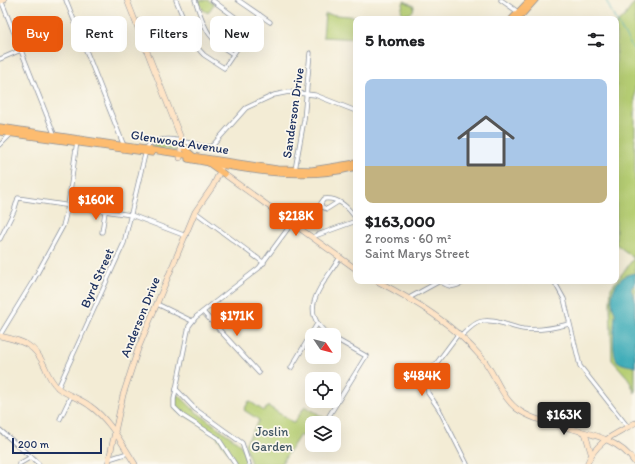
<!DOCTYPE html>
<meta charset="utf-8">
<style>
:root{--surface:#fff;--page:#f2f2f2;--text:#202124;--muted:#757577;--line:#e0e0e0;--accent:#ea580c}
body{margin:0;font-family:Itim,sans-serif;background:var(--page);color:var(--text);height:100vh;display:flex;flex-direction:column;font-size:15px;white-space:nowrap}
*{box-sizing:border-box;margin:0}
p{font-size:13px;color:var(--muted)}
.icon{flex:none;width:22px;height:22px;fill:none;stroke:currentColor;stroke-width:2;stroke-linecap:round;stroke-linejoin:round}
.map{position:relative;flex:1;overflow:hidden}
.details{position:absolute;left:353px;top:16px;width:266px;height:268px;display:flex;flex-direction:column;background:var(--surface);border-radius:8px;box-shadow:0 4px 16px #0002}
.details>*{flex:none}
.top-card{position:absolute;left:12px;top:16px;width:281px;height:36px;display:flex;gap:8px}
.needle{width:26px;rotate:125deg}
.controls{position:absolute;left:305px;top:328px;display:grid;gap:8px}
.controls a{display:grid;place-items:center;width:36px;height:36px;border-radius:8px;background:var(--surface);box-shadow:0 4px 16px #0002;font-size:20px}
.scale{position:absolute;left:12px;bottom:10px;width:90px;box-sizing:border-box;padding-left:4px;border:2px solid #1b2f5e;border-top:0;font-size:11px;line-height:14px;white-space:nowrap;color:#1b2f5e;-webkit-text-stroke:3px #fbf7ec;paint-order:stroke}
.price{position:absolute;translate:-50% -34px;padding:0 9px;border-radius:4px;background:var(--accent);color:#fff;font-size:13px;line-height:26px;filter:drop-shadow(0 1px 2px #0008)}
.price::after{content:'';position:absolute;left:50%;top:24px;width:12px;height:9px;margin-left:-6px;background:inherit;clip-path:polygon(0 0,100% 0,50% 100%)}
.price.current{background:#222;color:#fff}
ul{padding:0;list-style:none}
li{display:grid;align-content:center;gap:8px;height:212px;padding:0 12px}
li+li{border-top:1px solid var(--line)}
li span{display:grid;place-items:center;height:124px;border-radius:8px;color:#555}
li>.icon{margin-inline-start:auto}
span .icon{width:72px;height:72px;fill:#fffc;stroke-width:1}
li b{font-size:17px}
h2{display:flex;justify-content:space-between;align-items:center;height:48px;padding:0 12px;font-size:17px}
.pill{padding:0 14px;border-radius:8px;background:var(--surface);box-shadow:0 4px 16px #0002;font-size:14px;line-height:36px}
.pill.current{background:var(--accent);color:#fff}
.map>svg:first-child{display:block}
.green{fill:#b7cf74;stroke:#697f69}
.water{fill:#3cacb8;stroke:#2c6e8b}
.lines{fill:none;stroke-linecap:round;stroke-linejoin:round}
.stream{stroke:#3cacb8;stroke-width:1}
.street-casing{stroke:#878e9a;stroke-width:5}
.secondary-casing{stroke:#878e9a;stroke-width:6}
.primary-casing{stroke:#878e9a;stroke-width:7}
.street{stroke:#fff;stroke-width:3.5}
.secondary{stroke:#fee4c6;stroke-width:5}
.primary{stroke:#fdbc70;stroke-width:5.5}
.labels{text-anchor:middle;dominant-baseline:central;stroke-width:3.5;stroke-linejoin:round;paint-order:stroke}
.street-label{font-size:13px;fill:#1b2f5e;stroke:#fbf7ec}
.park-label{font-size:13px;fill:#425764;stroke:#fbf7ec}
</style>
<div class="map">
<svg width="635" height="464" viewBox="0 0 635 464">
<rect width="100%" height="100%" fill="#fbf7ec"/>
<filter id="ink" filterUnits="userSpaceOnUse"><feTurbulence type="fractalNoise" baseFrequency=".025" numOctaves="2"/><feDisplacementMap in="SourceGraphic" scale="8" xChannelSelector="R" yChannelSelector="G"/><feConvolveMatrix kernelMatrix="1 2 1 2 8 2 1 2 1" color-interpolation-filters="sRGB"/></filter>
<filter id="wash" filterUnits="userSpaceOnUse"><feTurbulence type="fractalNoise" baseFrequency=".012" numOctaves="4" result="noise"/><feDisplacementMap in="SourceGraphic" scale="16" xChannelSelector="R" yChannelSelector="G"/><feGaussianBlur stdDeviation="0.9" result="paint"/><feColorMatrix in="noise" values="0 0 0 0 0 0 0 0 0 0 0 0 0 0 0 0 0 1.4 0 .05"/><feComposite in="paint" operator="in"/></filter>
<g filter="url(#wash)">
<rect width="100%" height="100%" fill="#f3ecd5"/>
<g class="green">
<path d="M198,0H208L214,4L208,13L203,10Z"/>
<path d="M404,1L414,6C414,12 410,15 404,14L401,11Z"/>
<path d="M635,2V393L628,378L612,360L610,303L611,288L634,258L616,244V24L624,17Z"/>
<path d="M325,14L373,18L356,19V39L323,37Z"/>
<path d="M169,140L178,142L176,151L149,147L160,141Z"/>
<path d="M179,395L195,411L239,443L243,449L247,464H237L215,434L177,410L175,407L176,396Z"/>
<path d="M249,401L264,411L268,406L294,423L305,406L333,423H312V442L300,435L281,464H251L245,444L259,420L244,410Z"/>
</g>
<path class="water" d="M635,273V283L631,289L635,299V367C630,365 619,365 616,359C612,349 614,327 615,316C616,313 614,311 613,307C609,291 618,275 635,273Z"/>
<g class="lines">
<g class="stream">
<path d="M606,0L615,19"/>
<path d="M616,20L635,52"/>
</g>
</g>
</g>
<g filter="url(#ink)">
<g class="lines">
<g class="street-casing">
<g id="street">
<path d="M1,0L55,136"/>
<path d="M66,0L124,146"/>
<path d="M176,0L194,44L204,55L224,68L260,15"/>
<path d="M195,0C205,28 206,38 233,54"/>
<path d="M212,0L251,29"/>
<path d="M238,0L270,22"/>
<path d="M501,0L518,12"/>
<path d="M0,59L21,50"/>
<path d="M0,145L12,133"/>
<path d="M295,170L304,120L310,53"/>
<path d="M338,202L327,209L322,207L321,203L324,199C339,197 349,208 356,219"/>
<path d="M195,212L264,263"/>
<path d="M102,232L105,212"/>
<path d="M312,237L356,221"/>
<path d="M0,239L14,211L18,198L131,215L186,236"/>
<path d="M440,281C451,289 455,287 466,281"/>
<path d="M554,281L564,299L580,366L628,427"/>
<path d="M409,298L440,281"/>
<path d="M157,304L192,321"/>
<path d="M203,312L259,373"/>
<path d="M459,333L430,372L427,383L428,393L439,409L467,464"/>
<path d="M0,335L33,281L63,226L68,206L77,141"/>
<path d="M329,335C295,309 324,285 340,257"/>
<path d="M462,335C467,331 473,324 479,322C492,317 510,327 523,329C539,331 554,328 569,324"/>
<path d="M291,368L317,324"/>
<path d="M58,388L124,243L147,146C168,131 187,145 209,147L213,145L246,108L274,95L289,92L315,95L356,111"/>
<path d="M176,389L195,409L242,443L249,464"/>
<path d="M60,419L71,396"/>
<path d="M327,419L366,356L334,338"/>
<path d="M0,430L39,464"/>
<path d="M109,459L128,453"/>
<path d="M19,464L31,457"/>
<path d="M235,464L218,438L183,416L174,407V399L187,335L189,326L196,317L259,268L292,223"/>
</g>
</g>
<g class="secondary-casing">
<g id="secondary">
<path d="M127,0L182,141L180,158"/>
<path d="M0,1L4,0"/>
<path d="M224,174L356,269"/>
<path d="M377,281C417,302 452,323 482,358C496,374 501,399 520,411C553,432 613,427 635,463"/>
<path d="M0,336C23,341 35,344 45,367C48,375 52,382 58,388C68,396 80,398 90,406C110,420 122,444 135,464"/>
<path d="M585,433L591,453"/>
<path d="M108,464L123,395L138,349L195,212L213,186L221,169"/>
<path d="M587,464C596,441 614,435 635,423"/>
</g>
</g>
<g class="primary-casing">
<g id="primary">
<path d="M512,19L530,0"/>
<path d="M518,19L535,0"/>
<path d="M0,127L277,169L312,170L356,163"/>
<path d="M0,132L152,153"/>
<path d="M182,141L185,149L192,155"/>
<path d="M188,159C244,169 300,182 356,167"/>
<path d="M210,164L224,174"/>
</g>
</g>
<use href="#street" class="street"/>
<use href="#secondary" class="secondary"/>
<use href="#primary" class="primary"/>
</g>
</g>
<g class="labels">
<g class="street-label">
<text transform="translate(293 113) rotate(-82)">Sanderson Drive</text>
<text transform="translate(180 142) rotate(9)">Glenwood Avenue</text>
<text transform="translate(97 278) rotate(-66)">Byrd Street</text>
<text transform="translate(140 317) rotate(-68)">Anderson Drive</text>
</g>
<g class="park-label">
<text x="272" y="431">Joslin<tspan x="272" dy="15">Garden</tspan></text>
</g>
</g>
</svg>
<div class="controls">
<a><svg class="needle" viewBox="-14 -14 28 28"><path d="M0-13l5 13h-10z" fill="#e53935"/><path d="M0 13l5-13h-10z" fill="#757577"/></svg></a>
<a><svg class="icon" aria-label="locate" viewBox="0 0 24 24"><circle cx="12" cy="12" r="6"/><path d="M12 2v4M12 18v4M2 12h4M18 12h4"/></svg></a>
<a><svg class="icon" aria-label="layers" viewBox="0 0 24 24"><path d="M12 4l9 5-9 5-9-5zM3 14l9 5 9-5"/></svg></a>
</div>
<div class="scale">200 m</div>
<b class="price" style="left:96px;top:221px">$160K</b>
<b class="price" style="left:296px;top:237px">$218K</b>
<b class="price" style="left:237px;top:337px">$171K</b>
<b class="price" style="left:422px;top:397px">$484K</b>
<b class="price current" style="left:564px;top:436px">$163K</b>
<div class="top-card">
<a class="pill current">Buy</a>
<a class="pill">Rent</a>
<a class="pill">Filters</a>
<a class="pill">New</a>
</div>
<section class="details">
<h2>5 homes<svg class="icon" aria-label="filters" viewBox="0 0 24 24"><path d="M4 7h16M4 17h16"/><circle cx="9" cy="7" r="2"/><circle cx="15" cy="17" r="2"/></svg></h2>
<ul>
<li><span style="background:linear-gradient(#a9c7e8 70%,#c2b280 0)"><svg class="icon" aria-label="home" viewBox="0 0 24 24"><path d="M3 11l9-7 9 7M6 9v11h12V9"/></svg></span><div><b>$163,000</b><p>2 rooms · 60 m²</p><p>Saint Marys Street</p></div></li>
</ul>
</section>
</div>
